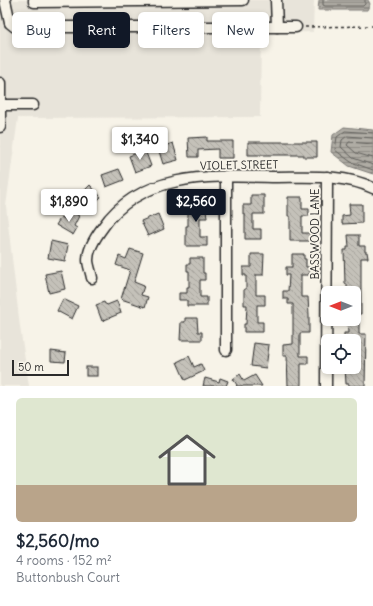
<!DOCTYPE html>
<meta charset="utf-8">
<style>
:root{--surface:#fff;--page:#f6f6f7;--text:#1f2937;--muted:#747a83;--line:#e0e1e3;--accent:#111827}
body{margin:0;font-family:Delius,sans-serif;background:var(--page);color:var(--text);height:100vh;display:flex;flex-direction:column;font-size:15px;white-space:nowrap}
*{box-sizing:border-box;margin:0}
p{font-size:13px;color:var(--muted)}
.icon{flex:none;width:22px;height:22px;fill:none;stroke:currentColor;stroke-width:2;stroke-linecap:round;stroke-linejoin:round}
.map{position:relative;height:386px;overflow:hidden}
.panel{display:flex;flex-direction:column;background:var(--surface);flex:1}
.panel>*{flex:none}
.hud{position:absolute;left:12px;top:12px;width:349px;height:36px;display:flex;gap:8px}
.needle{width:26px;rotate:270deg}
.buttons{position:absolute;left:321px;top:286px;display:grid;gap:8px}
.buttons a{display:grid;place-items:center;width:40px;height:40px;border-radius:6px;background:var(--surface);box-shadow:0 2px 6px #0003;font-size:20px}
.scale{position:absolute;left:12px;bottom:10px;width:57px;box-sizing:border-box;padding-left:4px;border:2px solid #2b2b2b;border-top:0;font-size:11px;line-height:14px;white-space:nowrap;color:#2b2b2b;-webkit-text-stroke:3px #f7f3e8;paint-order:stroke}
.price{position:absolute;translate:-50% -34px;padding:0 9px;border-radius:4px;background:#fff;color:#222;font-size:13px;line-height:26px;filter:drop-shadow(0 1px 2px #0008)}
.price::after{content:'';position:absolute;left:50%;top:24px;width:12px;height:9px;margin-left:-6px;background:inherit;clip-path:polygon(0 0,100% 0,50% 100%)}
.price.selected{background:var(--accent);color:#fff}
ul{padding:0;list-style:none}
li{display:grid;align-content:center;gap:8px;height:212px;padding:0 16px}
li+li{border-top:1px solid var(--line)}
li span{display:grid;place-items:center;height:124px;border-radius:6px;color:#555}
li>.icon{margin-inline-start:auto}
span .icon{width:72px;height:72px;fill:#fffc;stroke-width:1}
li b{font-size:17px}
.chip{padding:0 14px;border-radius:6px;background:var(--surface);box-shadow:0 2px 6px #0003;font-size:14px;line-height:36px}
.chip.selected{background:var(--accent);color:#fff}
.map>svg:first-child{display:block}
.built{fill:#e8e4da}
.water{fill:url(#water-rules);stroke:#7a7874}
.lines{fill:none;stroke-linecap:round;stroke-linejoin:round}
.shore{stroke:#605f5b;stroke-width:1}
.building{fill:url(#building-back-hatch);stroke:#2b2b2b}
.minor-casing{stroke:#2b2b2b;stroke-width:13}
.path{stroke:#2b2b2b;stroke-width:1.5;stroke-dasharray:3 3;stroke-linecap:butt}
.minor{stroke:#f7f3e8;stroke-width:10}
.labels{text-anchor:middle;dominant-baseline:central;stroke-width:3.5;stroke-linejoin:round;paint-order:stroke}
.street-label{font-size:11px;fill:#2b2b2b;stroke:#f7f3e8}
</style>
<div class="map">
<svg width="373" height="386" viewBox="0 0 373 386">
<defs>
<pattern id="water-rules" width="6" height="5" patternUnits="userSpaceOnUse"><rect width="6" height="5" fill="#afaca4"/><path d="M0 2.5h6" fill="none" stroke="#8f8c86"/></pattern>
<pattern id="building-back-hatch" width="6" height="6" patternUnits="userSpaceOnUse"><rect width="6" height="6" fill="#c4c1b9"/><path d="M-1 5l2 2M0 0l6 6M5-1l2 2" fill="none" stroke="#a9a69f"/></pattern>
</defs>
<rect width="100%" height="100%" fill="#f7f3e8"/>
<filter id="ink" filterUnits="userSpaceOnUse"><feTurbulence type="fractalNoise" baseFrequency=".025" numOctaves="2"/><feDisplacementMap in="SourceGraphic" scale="8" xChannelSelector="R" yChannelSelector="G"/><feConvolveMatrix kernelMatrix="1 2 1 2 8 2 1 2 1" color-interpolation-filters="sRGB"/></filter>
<g filter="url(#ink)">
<path class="built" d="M0,0H314L313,32L261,33L260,117L18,118L6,206L20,327L29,386H0Z"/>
<g class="water">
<path d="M319,0H368L370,4L367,10H318Z"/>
<path d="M344,127L373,130V174L349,166L331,152L333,135Z"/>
</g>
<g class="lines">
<g class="shore">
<path d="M323,0V5L325,6H363L365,4V0"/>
<path d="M373,133L345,131L337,137L335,150L351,162L373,170"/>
<path d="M373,138L347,136L342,140L341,147L353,158L373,165"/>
<path d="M373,144L349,142L347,145L356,153L373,158"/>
</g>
</g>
<g class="building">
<path d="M207,137V141H233V158H218V149L198,150V157H189L188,138Z"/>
<path d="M248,142H317V157H304V155H248Z"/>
<path d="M173,143L178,160L163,164L158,148Z"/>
<path d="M145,150L151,166L135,172L129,156Z"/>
<path d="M119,169L124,180L106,187L102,175Z"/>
<path d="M90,185L101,197L88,209L77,198Z"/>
<path d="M251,195H264V214H253V229H261V239H245V214H243V205H251Z"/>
<path d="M193,196H203V202H205L207,218H200V237H207V246H186V226H188V207H193Z"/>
<path d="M288,197H302V209H309V216H302V233H310V241H290V216H288Z"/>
<path d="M349,204H362V223L342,224V216L350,215Z"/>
<path d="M71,211L79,216L74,226L77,228L73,235L56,225L61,217L66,219Z"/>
<path d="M158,214L164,229L148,236L141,221Z"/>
<path d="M348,235H359V246H365V252H367L368,258H361V314H354V293H347V284H345L344,250H347V247H349Z"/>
<path d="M51,241L68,245L65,261L48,258Z"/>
<path d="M130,249L143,253L134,282L144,286L141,295L148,297L145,307L121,299L130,270L116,265L119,256L126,259Z"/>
<path d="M251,254H264L263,275H256V295H265V305H257V322H263V332H244V324H246L247,305H244V289H246V275H243V267H251Z"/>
<path d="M292,254H304V259H306V267H309V275H301V297H308L309,315V333H300V356H308V364H301V386H288L287,356H283V345L293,344V304H288V299H283V291H288L289,275H286V267H292Z"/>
<path d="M190,258H203V273H205V280H200V297H207V306H187V300H179V293H187V287H189V271H187V264H190Z"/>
<path d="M61,271L65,289L49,293L45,274Z"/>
<path d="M63,299L78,306L72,319L57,311Z"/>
<path d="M117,301L121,313L102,321L96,305L104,302L105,304H106L107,305Z"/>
<path d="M185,318H197L198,332H202V340H180L181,322H185Z"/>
<path d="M347,319H359V334H366L365,386H349V384H346L345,367H354V341H344V333H348Z"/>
<path d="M254,343L269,345L266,368L251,366Z"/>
<path d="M51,351L66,353L65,362L51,361Z"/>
<path d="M189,356L194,367L201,364L204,371L185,380L177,362Z"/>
<rect x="86" y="367" width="11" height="9"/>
<path d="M240,374L244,381L255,375L262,386H236L237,385L233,379Z"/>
<path d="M205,378L219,382L220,378L228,381L226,386H203Z"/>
</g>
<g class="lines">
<g class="minor-casing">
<g id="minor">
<path d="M5,0L10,23L15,27H296"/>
<path d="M34,0V2L243,0"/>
<path d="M276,0L277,27"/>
<path d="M0,105H33"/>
<path d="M0,127V83"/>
<path d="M92,278C91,272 88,265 88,260C88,249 97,235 103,227C142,170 217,176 277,177C308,177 344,174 373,188"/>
<path d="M226,350V176"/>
<path d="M326,386L327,177"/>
</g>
</g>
<path class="path" d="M305,27L373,26"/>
<use href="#minor" class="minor"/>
</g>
</g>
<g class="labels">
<g class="street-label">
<text transform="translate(239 165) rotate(-1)">VIOLET STREET</text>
<text transform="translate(315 234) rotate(-90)">BASSWOOD LANE</text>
</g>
</g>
</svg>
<div class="buttons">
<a><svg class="needle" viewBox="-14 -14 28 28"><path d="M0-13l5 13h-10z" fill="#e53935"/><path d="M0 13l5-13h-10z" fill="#747a83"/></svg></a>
<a><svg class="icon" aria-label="locate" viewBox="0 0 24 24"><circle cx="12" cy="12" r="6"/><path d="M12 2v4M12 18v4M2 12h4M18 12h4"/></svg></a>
</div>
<div class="scale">50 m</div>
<b class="price" style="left:140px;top:161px">$1,340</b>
<b class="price" style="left:69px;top:223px">$1,890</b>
<b class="price selected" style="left:196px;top:223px">$2,560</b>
<div class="hud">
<a class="chip">Buy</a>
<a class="chip selected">Rent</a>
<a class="chip">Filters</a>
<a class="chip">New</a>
</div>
</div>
<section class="panel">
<ul>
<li><span style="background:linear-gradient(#dfe7d0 70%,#b9a48a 0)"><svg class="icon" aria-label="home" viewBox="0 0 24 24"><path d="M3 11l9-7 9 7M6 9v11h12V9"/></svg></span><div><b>$2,560/mo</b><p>4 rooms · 152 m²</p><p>Buttonbush Court</p></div></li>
</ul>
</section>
